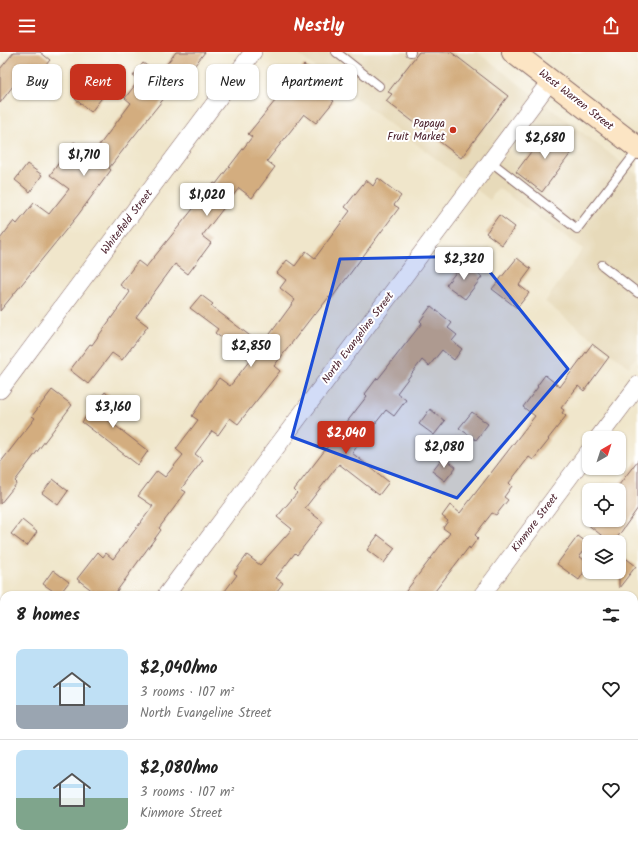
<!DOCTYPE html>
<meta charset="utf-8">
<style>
:root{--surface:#fff;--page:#f2f2f2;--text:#222;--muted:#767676;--line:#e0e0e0;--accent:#c8321e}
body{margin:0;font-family:Kalam,sans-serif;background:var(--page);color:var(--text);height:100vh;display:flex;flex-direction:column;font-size:15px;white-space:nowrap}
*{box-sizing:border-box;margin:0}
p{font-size:13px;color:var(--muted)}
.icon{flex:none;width:22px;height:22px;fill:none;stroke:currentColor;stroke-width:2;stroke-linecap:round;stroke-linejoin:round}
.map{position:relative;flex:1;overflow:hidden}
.drawer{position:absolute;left:0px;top:539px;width:638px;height:256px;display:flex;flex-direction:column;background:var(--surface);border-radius:12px 12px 0 0;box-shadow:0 1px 3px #0004}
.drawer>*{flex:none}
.guide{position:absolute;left:12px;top:12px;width:400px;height:36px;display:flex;gap:8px}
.needle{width:26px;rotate:39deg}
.buttons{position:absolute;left:582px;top:379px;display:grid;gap:8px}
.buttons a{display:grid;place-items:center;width:44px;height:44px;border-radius:8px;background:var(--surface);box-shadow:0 1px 3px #0004;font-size:20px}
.price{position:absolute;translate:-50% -34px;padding:0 9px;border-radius:4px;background:#fff;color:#222;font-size:13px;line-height:26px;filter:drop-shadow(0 1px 2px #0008)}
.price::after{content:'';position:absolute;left:50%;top:24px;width:12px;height:9px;margin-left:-6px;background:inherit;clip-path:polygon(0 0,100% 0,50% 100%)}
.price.selected{background:var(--accent);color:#fff}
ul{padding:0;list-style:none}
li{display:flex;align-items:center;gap:12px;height:100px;padding:0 16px}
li+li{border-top:1px solid var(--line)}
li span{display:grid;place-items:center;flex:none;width:112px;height:80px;border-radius:8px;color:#555}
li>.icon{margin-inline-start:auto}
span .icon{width:48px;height:48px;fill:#fffc;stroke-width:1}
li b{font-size:17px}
h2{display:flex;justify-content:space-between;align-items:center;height:48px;padding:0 16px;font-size:17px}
.chip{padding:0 14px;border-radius:8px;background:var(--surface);box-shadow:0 1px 3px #0004;font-size:14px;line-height:36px}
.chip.selected{background:var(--accent);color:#fff}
header{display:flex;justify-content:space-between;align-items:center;height:52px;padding:0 16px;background:var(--accent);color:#fff;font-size:18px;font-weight:600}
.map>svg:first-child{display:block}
.built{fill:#e7daba}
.building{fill:#d3ad7f}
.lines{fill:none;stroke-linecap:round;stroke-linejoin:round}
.lane-casing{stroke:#846563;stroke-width:10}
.street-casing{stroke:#846563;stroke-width:18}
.secondary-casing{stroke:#846563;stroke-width:24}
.lane{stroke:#fff;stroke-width:8}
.street{stroke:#fff;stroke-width:17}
.secondary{stroke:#fce5c4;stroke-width:22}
.marked{fill:#1d4ed8;fill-opacity:0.2;stroke:#1d4ed8;stroke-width:3;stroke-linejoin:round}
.poi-dot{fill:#c8321e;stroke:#fff;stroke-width:1.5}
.labels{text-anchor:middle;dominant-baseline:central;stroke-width:4;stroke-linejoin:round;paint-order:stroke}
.street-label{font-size:11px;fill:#4a1f2b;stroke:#fff}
.poi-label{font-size:11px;fill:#4a1f2b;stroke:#fff;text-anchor:end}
</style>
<header><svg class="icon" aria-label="menu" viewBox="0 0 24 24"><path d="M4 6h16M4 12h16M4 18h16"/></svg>Nestly<svg class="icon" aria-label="share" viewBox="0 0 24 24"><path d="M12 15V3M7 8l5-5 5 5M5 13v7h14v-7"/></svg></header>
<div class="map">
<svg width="638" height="795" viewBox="0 0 638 795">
<rect width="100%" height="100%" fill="#fff"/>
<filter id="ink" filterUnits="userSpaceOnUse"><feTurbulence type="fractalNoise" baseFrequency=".025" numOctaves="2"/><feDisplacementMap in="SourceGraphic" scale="8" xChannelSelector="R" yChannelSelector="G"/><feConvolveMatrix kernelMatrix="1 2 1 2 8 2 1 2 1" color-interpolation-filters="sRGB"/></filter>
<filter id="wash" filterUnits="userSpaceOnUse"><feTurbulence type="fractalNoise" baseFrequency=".012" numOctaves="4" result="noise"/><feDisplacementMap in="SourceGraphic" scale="16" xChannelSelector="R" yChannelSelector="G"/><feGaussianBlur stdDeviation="0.9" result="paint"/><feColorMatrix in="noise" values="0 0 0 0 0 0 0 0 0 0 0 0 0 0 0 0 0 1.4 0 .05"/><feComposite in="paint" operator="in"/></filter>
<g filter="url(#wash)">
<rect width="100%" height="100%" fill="#f0e6cb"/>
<path class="built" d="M295,0H477L638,123V302L629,315L545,250L583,197L498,136L490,148Z"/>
<g id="blocks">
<g class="building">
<path d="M14,0H40L50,8L36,25L26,17L0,51V17Z"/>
<path d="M176,0H205L185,26L182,24L149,65L109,116L111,118L78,163L0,259V187L14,169L17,172L34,151L49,162L69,137L50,123L74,90L92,103L131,51L125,46L139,28L133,24L143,11L159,22Z"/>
<path d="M419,0H451L508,44L461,106L386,49L392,42L388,40Z"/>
<path d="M304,13L333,36L327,44L334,49L316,71L304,62L267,109L275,115L252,146L239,136L202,184L211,191L188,222L175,212L136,265L148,274L122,308L112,301L88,332L70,318L90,292L92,293L130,240L120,233L138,209L146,215L214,131L216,132L252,85L248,82L280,43L278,42L290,26L293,28Z"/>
<path d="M88,30L104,43L91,60L75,47Z"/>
<path d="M548,77L574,97L542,140L516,120Z"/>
<path d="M27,112L42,123L30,140L15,128Z"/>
<path d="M378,126L401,144L394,153L399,156L331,247L329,245L315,263L314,262L274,314L280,319L238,372L230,366L218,383L212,379L195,402L203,408L181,437L186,440L159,476L161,478L114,543H98L77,527L98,500L103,505L106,501L113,507L153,454L138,444L157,419L165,425L183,403L176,397L198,368L192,364L204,346L219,326L230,334L250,308L215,281L218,277L190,256L201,243L213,252L211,254L262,293L295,248L280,236L286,228L277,221L287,208L295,214L306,199L315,206L350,159L345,155L366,128L373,134Z"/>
<path d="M499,163L515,175L502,193L486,181Z"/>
<path d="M517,206L531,217L519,233L529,241L517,256L492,237Z"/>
<path d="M464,210L482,225L465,247L446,233Z"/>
<path d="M431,254L452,271L448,276L457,283L452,289L462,297L454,308L442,298L429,314L422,308L397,341L406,348L394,364L386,358L352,401L389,430L379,443L339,412L305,456L323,470L297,503L295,501L276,526L283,531L274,543H222L237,523L234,521L247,503L260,513L292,477L277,465L297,441L294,438L367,344L365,342L377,326L378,327L422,271L420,269Z"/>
<path d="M592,292L609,305L584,339L578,334L561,356L564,358L562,361L566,364L548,387L549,388L533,408L529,405L509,431L512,434L504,445L508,448L496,463L492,461L475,483L478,486L470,497L469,495L432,543H403L450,481L443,476L448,469L442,464L450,453L460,461L535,364L523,355L538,335L537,334L545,323L560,335Z"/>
<path d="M52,338L72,353L15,429L17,431L0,452V411L35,366L32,364Z"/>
<path d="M105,340L121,352L108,368L148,399L138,413L82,370Z"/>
<path d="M430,357L445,369L434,383L419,372Z"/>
<path d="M472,360L488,372L476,388L459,376Z"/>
<path d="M443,405L456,415L445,429L432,419Z"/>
<path d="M638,408V456L614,490H610L582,468H619V433Z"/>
<path d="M53,427L68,439L58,453L42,441Z"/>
<path d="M22,468L37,480L27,494L11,482Z"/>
<path d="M378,483L395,496L384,511L367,498Z"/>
<path d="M578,484L589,492L579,504L589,512L579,528L557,512Z"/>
<path d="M619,501L636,514L619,536Z"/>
<path d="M53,518L69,530L59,543L43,532Z"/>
</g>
</g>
</g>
<g filter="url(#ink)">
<use href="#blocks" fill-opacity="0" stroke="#846563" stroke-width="1"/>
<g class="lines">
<g class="lane-casing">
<g id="lane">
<path d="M336,0L379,34"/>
<path d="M410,0H411"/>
<path d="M490,109L577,177L638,98"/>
<path d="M602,213L638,241"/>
</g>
</g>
<g class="street-casing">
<g id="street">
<path d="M0,338L253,0"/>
<path d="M598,386L638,333"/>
<path d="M166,543L551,28"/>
<path d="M482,543L589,399"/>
<path d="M0,764L4,759"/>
<path d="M294,795L297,791"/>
</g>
</g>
<g class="secondary-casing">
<g id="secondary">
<path d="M513,0L638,96"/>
<path d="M634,768L638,763"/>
<path d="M614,795L617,791"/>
</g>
</g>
<use href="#lane" class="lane"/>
<use href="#street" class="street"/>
<use href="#secondary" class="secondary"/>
</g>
</g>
<path class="marked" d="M477,204L568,317L457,446L292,385L340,207Z"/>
<circle class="poi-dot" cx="453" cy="78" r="4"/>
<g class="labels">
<g class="street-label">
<text transform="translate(576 48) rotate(38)">West Warren Street</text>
<text transform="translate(127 170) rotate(-53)">Whitefield Street</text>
<text transform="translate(358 286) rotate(-53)">North Evangeline Street</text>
<text transform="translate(535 471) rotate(-53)">Kinmore Street</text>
</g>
<g class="poi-label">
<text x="445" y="72">Papaya<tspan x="445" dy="13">Fruit Market</tspan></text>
</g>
</g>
</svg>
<div class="buttons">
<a><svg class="needle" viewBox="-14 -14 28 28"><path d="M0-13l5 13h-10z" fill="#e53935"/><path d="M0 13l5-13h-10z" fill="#767676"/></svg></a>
<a><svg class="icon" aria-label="locate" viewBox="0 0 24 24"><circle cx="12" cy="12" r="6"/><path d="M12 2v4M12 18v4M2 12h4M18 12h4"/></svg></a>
<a><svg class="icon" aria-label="layers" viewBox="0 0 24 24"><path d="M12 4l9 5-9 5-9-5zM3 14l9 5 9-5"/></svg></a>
</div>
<b class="price" style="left:545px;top:108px">$2,680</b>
<b class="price" style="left:84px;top:125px">$1,710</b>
<b class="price" style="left:207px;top:165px">$1,020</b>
<b class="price" style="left:464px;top:229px">$2,320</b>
<b class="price" style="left:251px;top:316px">$2,850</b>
<b class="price" style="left:113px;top:377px">$3,160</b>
<b class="price selected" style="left:346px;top:403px">$2,040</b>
<b class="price" style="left:444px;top:417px">$2,080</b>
<div class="guide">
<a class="chip">Buy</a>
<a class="chip selected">Rent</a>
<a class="chip">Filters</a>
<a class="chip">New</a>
<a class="chip">Apartment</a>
</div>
<section class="drawer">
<h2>8 homes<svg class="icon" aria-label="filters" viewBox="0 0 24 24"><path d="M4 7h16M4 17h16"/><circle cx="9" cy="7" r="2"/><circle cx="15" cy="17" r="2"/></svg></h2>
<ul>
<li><span style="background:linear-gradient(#bfe0f5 70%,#9aa5b1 0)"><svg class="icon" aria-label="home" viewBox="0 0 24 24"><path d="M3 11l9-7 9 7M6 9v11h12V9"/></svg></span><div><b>$2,040/mo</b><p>3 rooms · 107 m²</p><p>North Evangeline Street</p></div><svg class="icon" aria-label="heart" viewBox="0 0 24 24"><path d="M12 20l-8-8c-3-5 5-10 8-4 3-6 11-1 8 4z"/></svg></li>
<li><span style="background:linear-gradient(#bfe0f5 60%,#7fa58c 0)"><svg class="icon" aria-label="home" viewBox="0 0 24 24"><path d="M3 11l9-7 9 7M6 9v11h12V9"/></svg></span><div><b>$2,080/mo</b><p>3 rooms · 107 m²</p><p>Kinmore Street</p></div><svg class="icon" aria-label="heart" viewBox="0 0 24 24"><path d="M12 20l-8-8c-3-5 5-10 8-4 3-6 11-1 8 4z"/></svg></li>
</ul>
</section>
</div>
